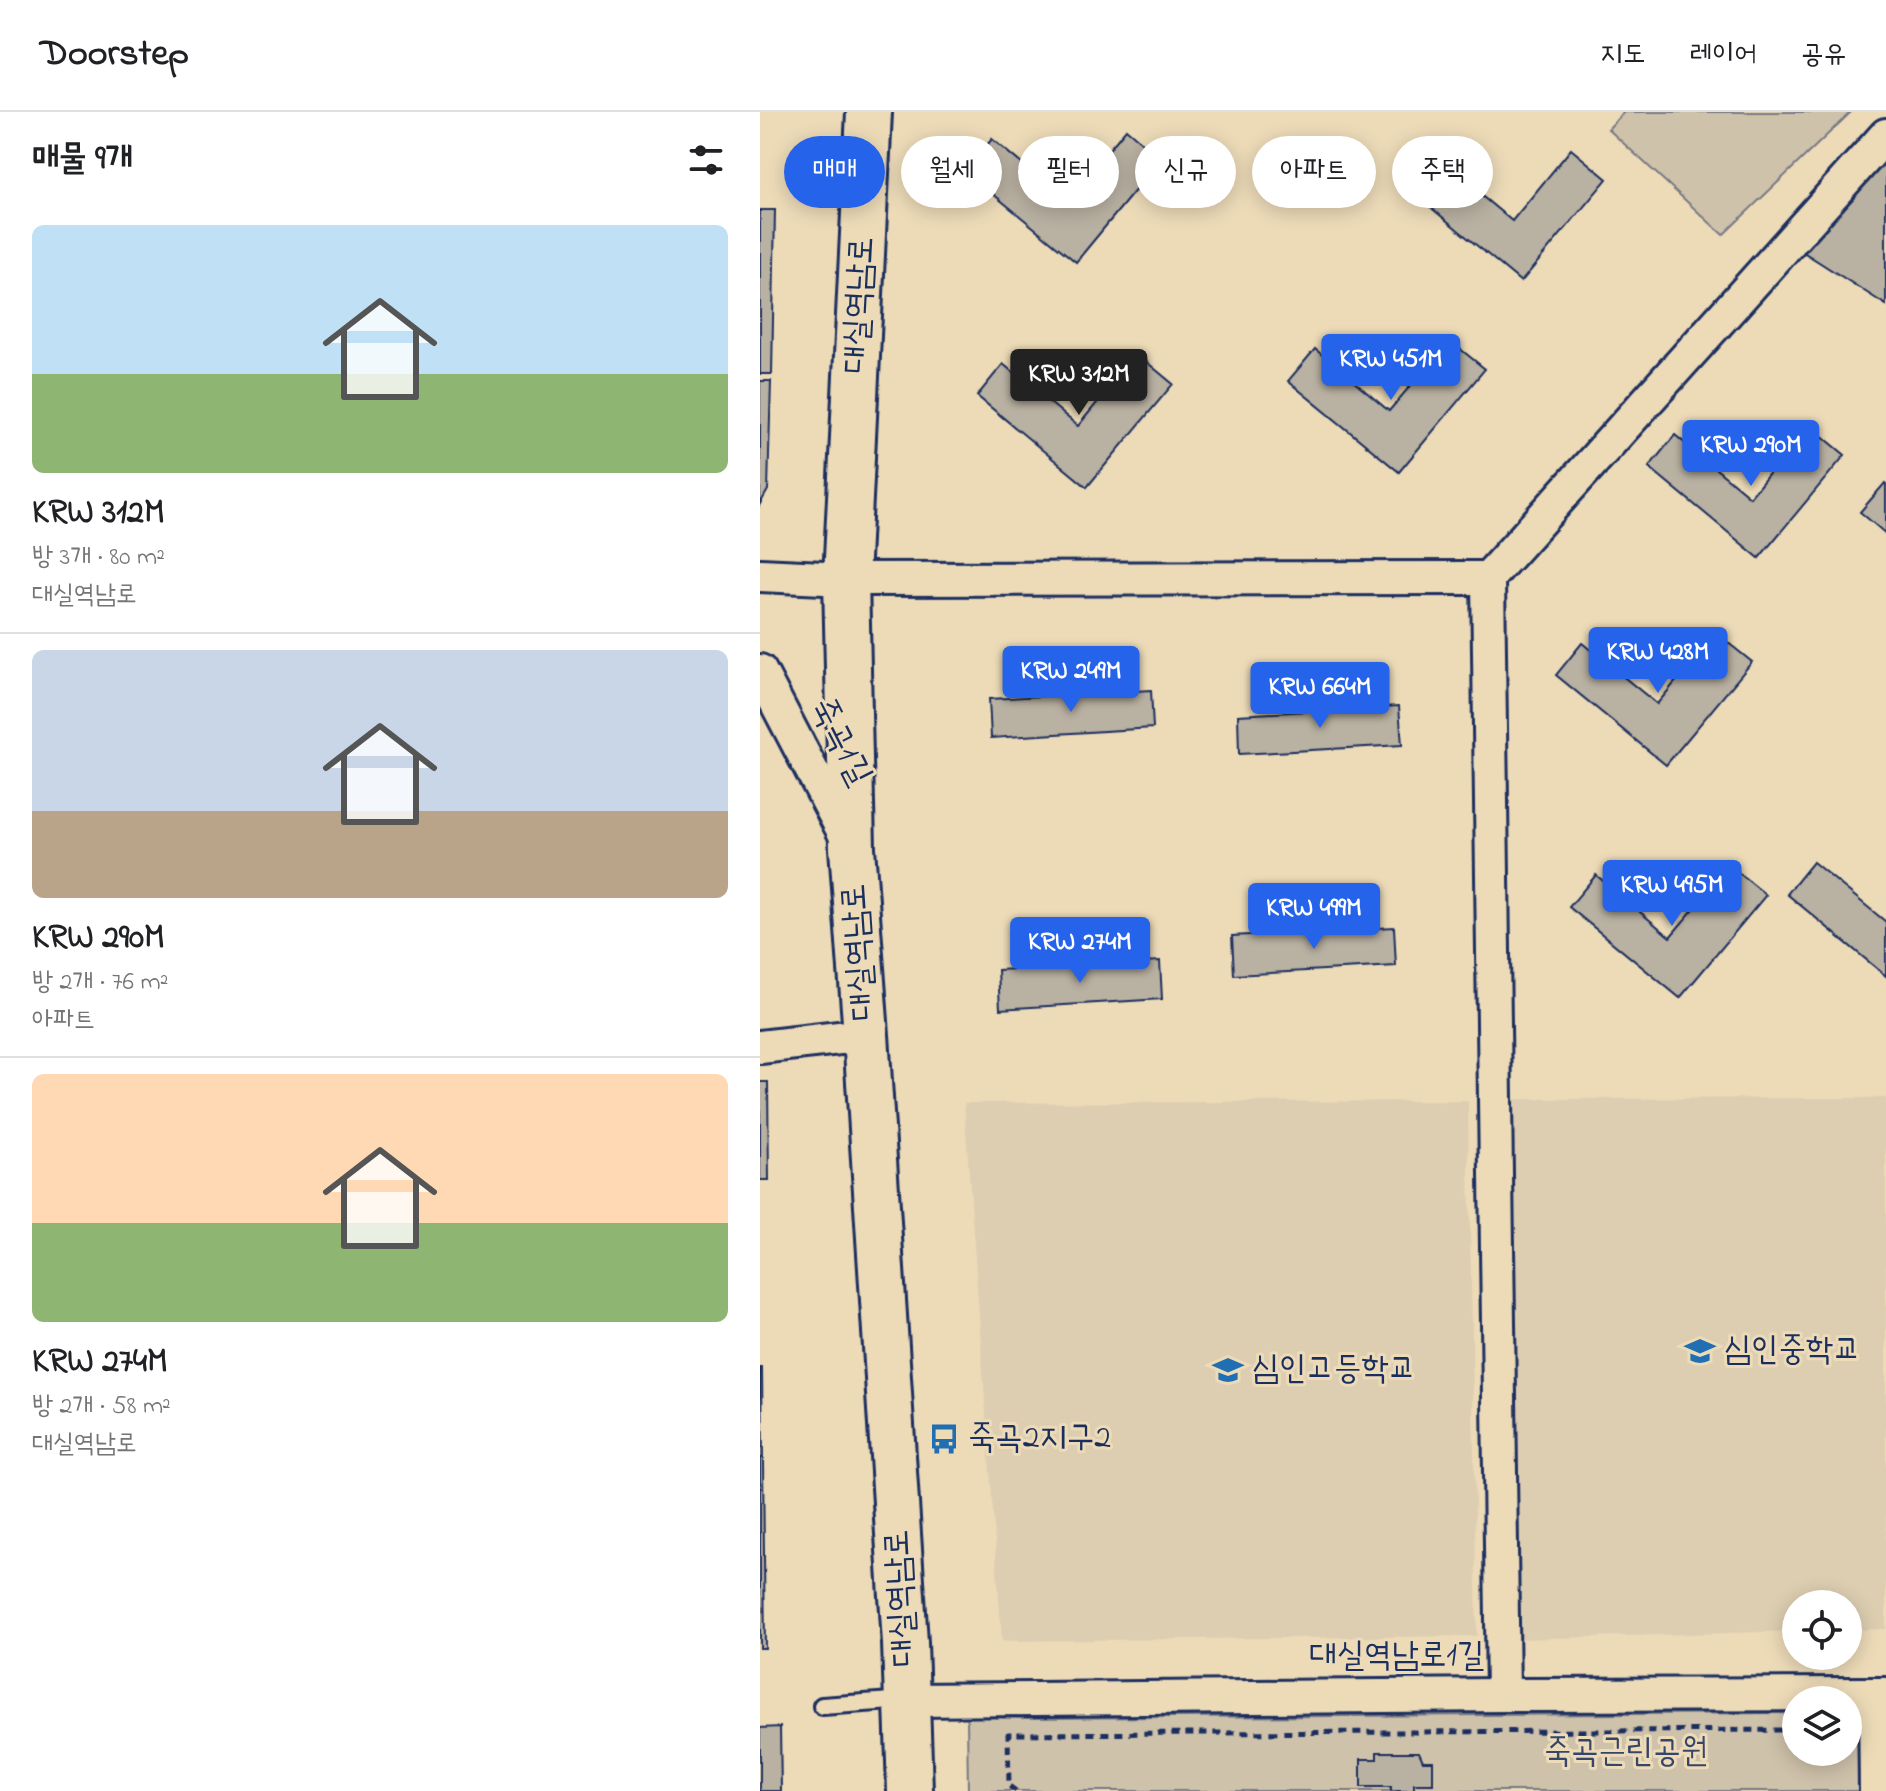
<!DOCTYPE html>
<html lang="ko">
<meta charset="utf-8">
<style>
:root{--surface:#fff;--page:#f6f6f6;--text:#202124;--muted:#757577;--line:#e0e0e0;--accent:#2563eb}
body{margin:0;font-family:"Indie Flower","Poor Story",sans-serif;background:var(--page);color:var(--text);height:100vh;display:flex;flex-direction:column;font-size:30px;white-space:nowrap}
*{box-sizing:border-box;margin:0}
p{font-size:26px;color:var(--muted)}
.icon{flex:none;width:44px;height:44px;fill:none;stroke:currentColor;stroke-width:2;stroke-linecap:round;stroke-linejoin:round}
.map{position:relative;flex:1;overflow:hidden}
.panel{display:flex;flex-direction:column;background:var(--surface);width:760px}
.panel>*{flex:none}
.top-card{position:absolute;left:24px;top:24px;width:760px;height:72px;display:flex;gap:16px}
.tools{position:absolute;left:1022px;top:1478px;display:grid;gap:16px}
.tools a{display:grid;place-items:center;width:80px;height:80px;border-radius:50%;background:var(--surface);box-shadow:0 4px 20px #0003;font-size:40px}
.price{position:absolute;translate:-50% -68px;padding:0 18px;border-radius:8px;background:var(--accent);color:#fff;font-size:26px;line-height:52px;filter:drop-shadow(0 2px 4px #0008)}
.price::after{content:'';position:absolute;left:50%;top:48px;width:24px;height:18px;margin-left:-12px;background:inherit;clip-path:polygon(0 0,100% 0,50% 100%)}
.price.active{background:#222;color:#fff}
ul{padding:0;list-style:none}
li{display:grid;align-content:center;gap:16px;height:424px;padding:0 32px}
li+li{border-top:2px solid var(--line)}
li span{display:grid;place-items:center;height:248px;border-radius:12px;color:#555}
li>.icon{margin-inline-start:auto}
span .icon{width:144px;height:144px;fill:#fffc;stroke-width:1}
li b{font-size:34px}
h2{display:flex;justify-content:space-between;align-items:center;height:96px;padding:0 32px;font-size:34px}
.pill{padding:0 28px;border-radius:36px;background:var(--surface);box-shadow:0 4px 20px #0003;font-size:28px;line-height:72px}
.pill.active{background:var(--accent);color:#fff}
header{display:flex;align-items:center;gap:48px;box-sizing:border-box;height:112px;padding:0 40px;background:var(--surface);border-bottom:2px solid var(--line)}
header strong{font-size:38px}
nav{display:flex;gap:44px;margin-inline-start:auto;font-size:28px}
main{display:flex;flex:1;min-height:0}
.map>svg:first-child{display:block}
.built{fill:#ddceb1}
.green{fill:#cfc2ab;stroke:#757884;stroke-width:2}
.building{fill:#b9b1a2;stroke:#1b2f5e;stroke-width:2}
.lines{fill:none;stroke-linecap:round;stroke-linejoin:round}
.lane-casing{stroke:#1b2f5e;stroke-width:22}
.street-casing{stroke:#1b2f5e;stroke-width:38}
.secondary-casing{stroke:#1b2f5e;stroke-width:50}
.path{stroke:#1b2f5e;stroke-width:5;stroke-dasharray:8 6;stroke-linecap:butt}
.lane{stroke:#eddbb8;stroke-width:16}
.street{stroke:#eddbb8;stroke-width:32}
.secondary{stroke:#eddbb8;stroke-width:44}
.labels{text-anchor:middle;dominant-baseline:central;stroke-width:6;stroke-linejoin:round;paint-order:stroke}
.street-label{font-size:34px;fill:#1b2f5e;stroke:#eddbb8}
.poi-label{font-size:34px;fill:#1b2f5e;stroke:#eddbb8;text-anchor:start}
.park-label{font-size:34px;fill:#36456a;stroke:#eddbb8}
</style>
<header>
<strong>Doorstep</strong>
<nav><a>지도</a><a>레이어</a><a>공유</a></nav>
</header>
<main>
<section class="panel">
<h2>매물 9개<svg class="icon" aria-label="filters" viewBox="0 0 24 24"><path d="M4 7h16M4 17h16"/><circle cx="9" cy="7" r="2"/><circle cx="15" cy="17" r="2"/></svg></h2>
<ul>
<li><span style="background:linear-gradient(#bfe0f5 60%,#8fb573 0)"><svg class="icon" aria-label="home" viewBox="0 0 24 24"><path d="M3 11l9-7 9 7M6 9v11h12V9"/></svg></span><div><b>KRW 312M</b><p>방 3개 · 80 m²</p><p>대실역남로</p></div></li>
<li><span style="background:linear-gradient(#c9d6e8 65%,#b9a48a 0)"><svg class="icon" aria-label="home" viewBox="0 0 24 24"><path d="M3 11l9-7 9 7M6 9v11h12V9"/></svg></span><div><b>KRW 290M</b><p>방 2개 · 76 m²</p><p>아파트</p></div></li>
<li><span style="background:linear-gradient(#ffd9b3 60%,#8fb573 0)"><svg class="icon" aria-label="home" viewBox="0 0 24 24"><path d="M3 11l9-7 9 7M6 9v11h12V9"/></svg></span><div><b>KRW 274M</b><p>방 2개 · 58 m²</p><p>대실역남로</p></div></li>
</ul>
</section>
<div class="map">
<svg width="1126" height="1679" viewBox="0 0 1126 1679">
<rect width="100%" height="100%" fill="#eddbb8"/>
<filter id="ink" filterUnits="userSpaceOnUse"><feTurbulence type="fractalNoise" baseFrequency=".0125" numOctaves="2"/><feDisplacementMap in="SourceGraphic" scale="16" xChannelSelector="R" yChannelSelector="G"/><feConvolveMatrix kernelMatrix="1 2 1 2 8 2 1 2 1" color-interpolation-filters="sRGB"/></filter>
<g filter="url(#ink)">
<g class="built">
<path d="M1126,986V1517L1088,1518V1492H1036V1519L760,1527L750,987Z"/>
<path d="M708,989L717,1524L242,1529L204,991Z"/>
</g>
<g class="green">
<path d="M864,0H1091L963,123L848,17Z"/>
<path d="M1088,1600H1097L1099,1679H208L207,1605L271,1606L1036,1601V1640H1088Z"/>
</g>
<g class="building">
<path d="M366,17L401,47L316,150L205,59L232,27L306,89Z"/>
<path d="M1126,35V193L1034,134Z"/>
<path d="M811,37L847,67L761,170L651,79L677,47L752,109Z"/>
<path d="M0,98H15L12,262H0Z"/>
<path d="M689,228L725,257L639,360L528,269L555,237L629,299Z"/>
<path d="M377,242L413,272L327,375L217,284L243,252L318,314Z"/>
<path d="M0,269H11L8,378L0,392Z"/>
<path d="M1049,313L1085,343L999,446L889,355L915,323L990,385Z"/>
<path d="M1125,371L1126,372V422L1100,400Z"/>
<path d="M956,521L992,550L906,653L796,563L822,531L897,592Z"/>
<path d="M391,578L393,616L231,626L229,587Z"/>
<path d="M639,594L642,633L479,642L478,603Z"/>
<path d="M1053,750L1126,810V864L1027,782Z"/>
<path d="M970,754L1006,783L920,886L809,795L836,763L910,825Z"/>
<path d="M634,815L636,854L474,863L472,824Z"/>
<path d="M400,849L402,887L240,897L238,858Z"/>
<path d="M0,970H8L9,1068H0Z"/>
<path d="M0,1256H2L5,1536H0Z"/>
<path d="M20,1615L21,1679H0V1616Z"/>
<path d="M617,1640H659L663,1649H673V1672H654V1679H631V1675H601V1647H617Z"/>
</g>
<g class="lines">
<g class="lane-casing">
<path id="lane" d="M62,1594L146,1588"/>
</g>
<g class="street-casing">
<g id="street">
<path d="M0,463L86,467L728,466"/>
<path d="M0,559L89,730"/>
<path d="M0,935L106,923"/>
<path d="M1115,1582L1116,1679"/>
<path d="M743,1583L728,466L1126,23"/>
<path d="M148,1588L743,1583L1126,1582"/>
</g>
</g>
<g class="secondary-casing">
<path id="secondary" d="M109,0L86,467L92,736L106,923L145,1531L150,1679"/>
</g>
<path class="path" d="M256,1679L249,1674L248,1622L1036,1618"/>
<use href="#lane" class="lane"/>
<use href="#street" class="street"/>
<use href="#secondary" class="secondary"/>
</g>
</g>
<defs>
<g id="school-bare" transform="scale(2.4)"><path d="M0-5L7-2L0 1L-7-2ZM-4 1L0 2.5L4 1V4Q0 6-4 4Z" fill="#1f6fb2" stroke="#eddbb8" stroke-width="2.5" paint-order="stroke"/></g>
<g id="bus-bare" transform="scale(2.4)"><path d="M-5-6H5V4H4V6H2V4H-2V6H-4V4H-5ZM-3.5-4V0h7V-4ZM-3.5 1.2v1.5H-2V1.2ZM2 1.2v1.5H3.5V1.2Z" fill="#1f6fb2" stroke="#eddbb8" stroke-width="2.5" paint-order="stroke"/></g>
</defs>
<g fill-rule="evenodd">
<use href="#school-bare" x="940" y="1239"/>
<use href="#school-bare" x="468" y="1258"/>
<use href="#bus-bare" x="184" y="1327"/>
</g>
<g class="labels">
<g class="street-label">
<text transform="translate(100 193) rotate(-87)">대실역남로</text>
<text transform="translate(80 630) rotate(63)">죽곡1길</text>
<text transform="translate(100 840) rotate(-94)">대실역남로</text>
<text transform="translate(142 1486) rotate(-93)">대실역남로</text>
<text x="637" y="1545">대실역남로1길</text>
</g>
<g class="poi-label">
<text x="964" y="1239">심인중학교</text>
<text x="492" y="1258">심인고등학교</text>
<text x="208" y="1327">죽곡2지구2</text>
</g>
<g class="park-label">
<text x="866" y="1641">죽곡근린공원</text>
</g>
</g>
</svg>
<div class="tools">
<a><svg class="icon" aria-label="locate" viewBox="0 0 24 24"><circle cx="12" cy="12" r="6"/><path d="M12 2v4M12 18v4M2 12h4M18 12h4"/></svg></a>
<a><svg class="icon" aria-label="layers" viewBox="0 0 24 24"><path d="M12 4l9 5-9 5-9-5zM3 14l9 5 9-5"/></svg></a>
</div>
<b class="price" style="left:631px;top:290px">KRW 451M</b>
<b class="price active" style="left:319px;top:305px">KRW 312M</b>
<b class="price" style="left:991px;top:376px">KRW 290M</b>
<b class="price" style="left:898px;top:583px">KRW 428M</b>
<b class="price" style="left:311px;top:602px">KRW 249M</b>
<b class="price" style="left:560px;top:618px">KRW 664M</b>
<b class="price" style="left:912px;top:816px">KRW 495M</b>
<b class="price" style="left:554px;top:839px">KRW 499M</b>
<b class="price" style="left:320px;top:873px">KRW 274M</b>
<div class="top-card">
<a class="pill active">매매</a>
<a class="pill">월세</a>
<a class="pill">필터</a>
<a class="pill">신규</a>
<a class="pill">아파트</a>
<a class="pill">주택</a>
</div>
</div>
</main>
